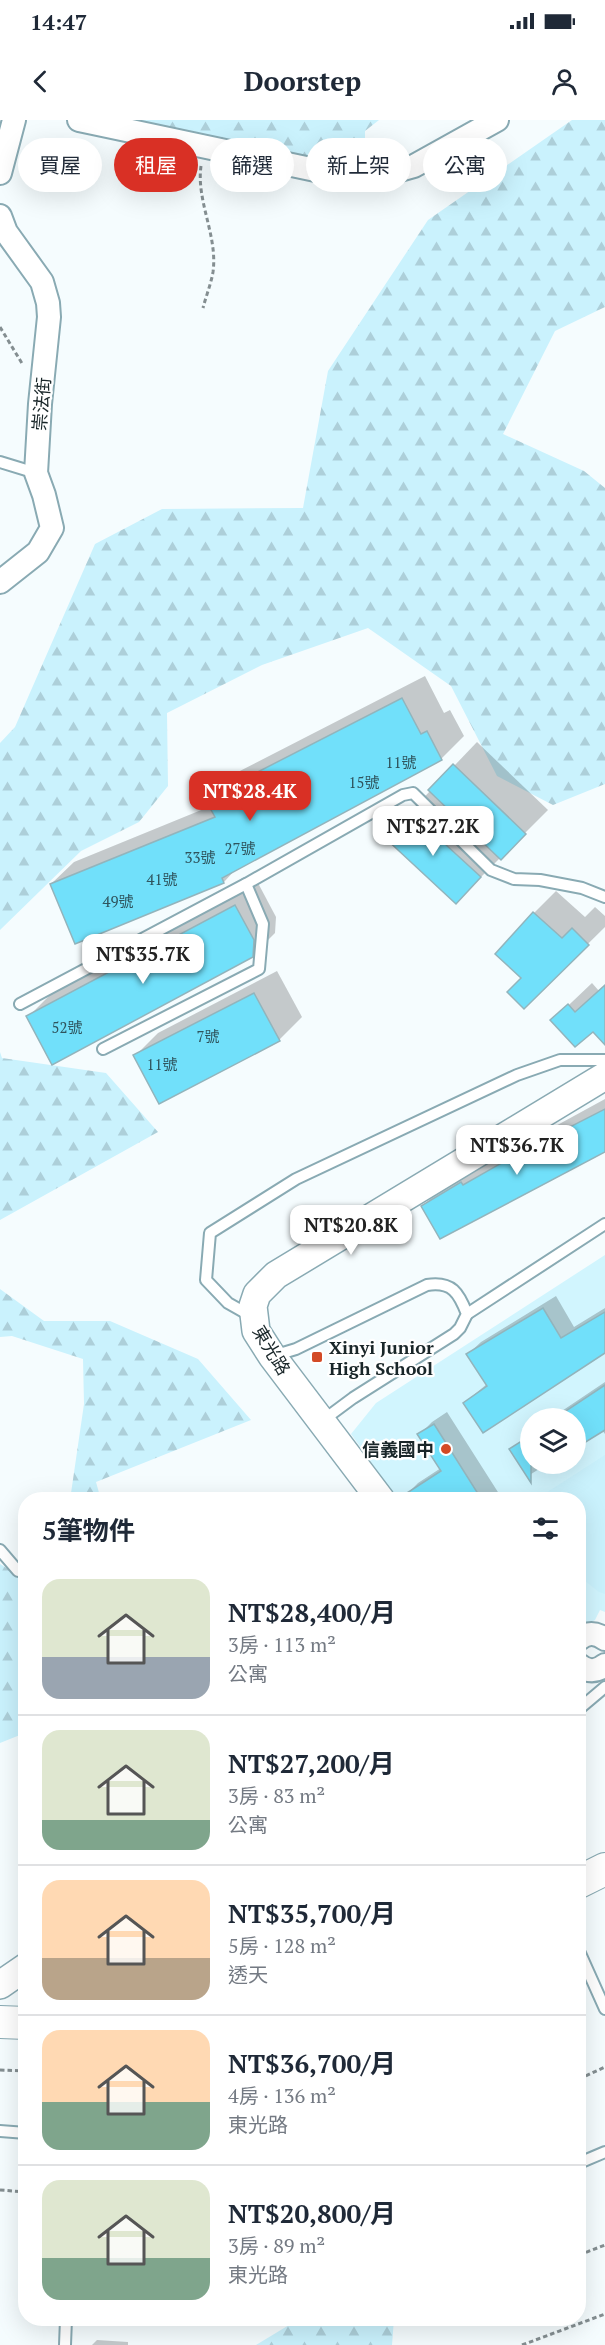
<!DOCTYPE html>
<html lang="zh-TW">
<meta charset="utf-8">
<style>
:root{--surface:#fff;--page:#f6f6f7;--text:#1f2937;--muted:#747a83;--line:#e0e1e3;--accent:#d93025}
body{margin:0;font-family:"PT Serif","Noto Sans TC",serif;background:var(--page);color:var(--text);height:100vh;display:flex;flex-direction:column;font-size:22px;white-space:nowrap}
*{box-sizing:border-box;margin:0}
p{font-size:20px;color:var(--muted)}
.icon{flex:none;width:33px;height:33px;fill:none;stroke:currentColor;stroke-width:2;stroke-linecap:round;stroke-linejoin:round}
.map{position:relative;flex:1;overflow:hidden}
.panel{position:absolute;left:18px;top:1372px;width:568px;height:834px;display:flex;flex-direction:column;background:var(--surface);border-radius:24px;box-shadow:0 6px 24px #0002}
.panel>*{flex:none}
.banner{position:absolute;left:18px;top:18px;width:570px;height:54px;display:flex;gap:12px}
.fabs{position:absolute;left:520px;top:1288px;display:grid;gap:12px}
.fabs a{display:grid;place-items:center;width:66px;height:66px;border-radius:50%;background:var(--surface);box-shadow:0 6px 24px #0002;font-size:30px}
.price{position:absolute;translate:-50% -51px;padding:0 14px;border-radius:12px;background:#fff;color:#222;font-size:20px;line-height:39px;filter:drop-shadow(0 2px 3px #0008)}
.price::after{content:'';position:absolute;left:50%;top:36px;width:18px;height:14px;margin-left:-9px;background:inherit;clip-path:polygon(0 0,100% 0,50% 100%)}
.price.on{background:var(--accent);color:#fff}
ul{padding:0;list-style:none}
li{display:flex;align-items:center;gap:18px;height:150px;padding:0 24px}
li+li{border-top:2px solid var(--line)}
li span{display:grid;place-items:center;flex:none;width:168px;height:120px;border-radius:18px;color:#555}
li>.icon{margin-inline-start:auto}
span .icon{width:72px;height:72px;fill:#fffc;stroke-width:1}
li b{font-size:26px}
h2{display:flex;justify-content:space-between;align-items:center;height:72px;padding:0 24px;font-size:26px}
.tag{padding:0 21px;border-radius:27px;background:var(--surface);box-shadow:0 6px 24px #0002;font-size:21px;line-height:54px}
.tag.on{background:var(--accent);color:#fff}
.status{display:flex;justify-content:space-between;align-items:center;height:42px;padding:0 30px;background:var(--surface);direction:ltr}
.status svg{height:16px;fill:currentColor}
header{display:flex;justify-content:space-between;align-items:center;height:78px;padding:0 24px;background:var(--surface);font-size:27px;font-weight:700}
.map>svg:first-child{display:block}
.built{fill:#d1f5fe;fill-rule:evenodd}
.forest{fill:url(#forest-firs)}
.pitch{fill:#caf2fd}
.shadow{fill:#0003}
.building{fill:#71e0fa;stroke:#92b4bc;stroke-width:1.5}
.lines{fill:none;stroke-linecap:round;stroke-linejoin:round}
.service-casing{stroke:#89aab3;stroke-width:14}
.minor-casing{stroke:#89aab3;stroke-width:26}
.tertiary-casing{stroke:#89aab3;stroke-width:30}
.secondary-casing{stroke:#89aab3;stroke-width:34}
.path{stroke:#848e91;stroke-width:3;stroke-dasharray:4.5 3;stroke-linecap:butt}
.service{stroke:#fff;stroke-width:10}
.minor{stroke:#fff;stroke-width:22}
.tertiary{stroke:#fff;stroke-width:27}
.secondary{stroke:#fff;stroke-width:32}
.poi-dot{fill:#d34a26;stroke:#fff;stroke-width:2}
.labels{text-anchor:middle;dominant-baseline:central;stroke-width:4.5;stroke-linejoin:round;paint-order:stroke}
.number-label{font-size:15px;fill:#2f545d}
.street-label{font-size:18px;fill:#192629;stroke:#fff}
.poi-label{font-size:18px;font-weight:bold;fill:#192629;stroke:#fff;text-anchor:start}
</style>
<div class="status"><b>14:47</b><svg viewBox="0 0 49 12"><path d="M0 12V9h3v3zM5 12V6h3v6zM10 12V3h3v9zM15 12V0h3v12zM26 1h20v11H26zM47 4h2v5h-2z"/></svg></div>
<header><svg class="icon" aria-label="back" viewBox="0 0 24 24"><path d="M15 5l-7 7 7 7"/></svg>Doorstep<svg class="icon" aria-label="person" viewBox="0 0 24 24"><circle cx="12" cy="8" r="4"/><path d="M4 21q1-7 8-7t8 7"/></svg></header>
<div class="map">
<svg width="605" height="2225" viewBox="0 0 605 2225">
<defs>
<pattern id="forest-firs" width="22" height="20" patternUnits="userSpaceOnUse" patternTransform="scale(1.5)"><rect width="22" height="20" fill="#caf2fd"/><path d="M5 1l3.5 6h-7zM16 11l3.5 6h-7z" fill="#adcfd9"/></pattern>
</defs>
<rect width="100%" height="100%" fill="#f5fcfe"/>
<path class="built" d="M605,1135V1492L600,1490L595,1500L579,1509V1380H398L351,1314L376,1283ZM531,1299H576V1344H531Z"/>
<g class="forest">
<path d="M125,0H379L365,11V30L377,45L358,47L314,40Z"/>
<path d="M572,0H605V187L555,211L503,314L584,351L605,368V664L553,685L497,656L451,566L368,508L262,545L167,593L168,666L139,702L81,731L0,810V623L15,607L95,424L162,389L303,388L328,251L428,100Z"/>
<path d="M0,932L2,938L106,953L158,1012L0,1100Z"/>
<path d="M0,1169L44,1201H110L198,1239L251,1300L96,1362L101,1380H70L84,1284L83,1239L12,1216L0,1217Z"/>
<path d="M0,1444L26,1460L25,1613L0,1623Z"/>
<path d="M299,2199H394L392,2225H256Z"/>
</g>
<path class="pitch" d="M605,1335V1474L599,1472L579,1456V1380H535Z"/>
<g class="shadow">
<path d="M425,556L444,593L450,590L464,616L441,639L236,749L224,762L75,822L51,764L74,742L211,686L207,679L230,656Z"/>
<path d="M477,622L548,690L479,759L386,717Z"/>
<path d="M258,763L276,797L275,813L252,836L28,897L51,874Z"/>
<path d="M556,771L585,797L595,787L605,796V807L524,887L523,858L534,793Z"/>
<path d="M277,851L302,897L279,920L135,936L158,913Z"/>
<path d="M592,863L599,871L605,865V910L552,901Z"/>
<path d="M605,979V1030L423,1086L445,1064L484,1040L486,1044Z"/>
<path d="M556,1176L574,1207L605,1188V1231L464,1283L487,1264L468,1234L481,1222Z"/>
<path d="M605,1262V1314L602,1310L576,1326V1299H550Z"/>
<path d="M447,1292L503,1380H408L405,1376L418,1363L441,1348L419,1315L432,1302Z"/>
<path d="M531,1312V1344H547L528,1356L511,1330Z"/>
<path d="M97,2220L128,2222V2225H92Z"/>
</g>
<g class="building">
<path d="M402,578L421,614L427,611L442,640L222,758L224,763L75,824L50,764L215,697L205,679Z"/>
<path d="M453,644L526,714L501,740L428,670Z"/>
<path d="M409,691L481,757L456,784L384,717Z"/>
<path d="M235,785L254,820L253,837L52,945L26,896Z"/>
<path d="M533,792L562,818L572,808L589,825L524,889L507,872L521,858L495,834Z"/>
<path d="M605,865V925L593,912L575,927L550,900L568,884L575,892Z"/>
<path d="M254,873L280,921L159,984L133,935Z"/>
<path d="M605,989V1032L440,1119L421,1086L461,1062L463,1065L521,1032Z"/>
<path d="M543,1188L561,1218L605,1192V1233L483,1313L463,1283L487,1266L466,1234Z"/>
<path d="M605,1265V1310L576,1328V1299H554Z"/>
<path d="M434,1304L482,1380H396L441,1351L417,1314Z"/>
<path d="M531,1315V1363L509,1329Z"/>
</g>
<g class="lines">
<g class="service-casing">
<g id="service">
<path d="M0,342L36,353"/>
<path d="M20,884L246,764L403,675L413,673L491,750L514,759L540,760L582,768L605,777"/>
<path d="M103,929L259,849L263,804L246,764"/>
<path d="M467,1194L605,1104"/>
<path d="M251,1196L228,1183L206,1160L210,1113L296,1059L517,955L560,940H605"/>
<path d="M273,1236L296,1229L427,1165C452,1161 459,1173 467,1194L460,1208L454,1214L353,1278L322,1301"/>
<path d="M0,1430L18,1451H26"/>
<path d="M579,1589L605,1567"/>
<path d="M579,1831L605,1889"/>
<path d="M0,2011L26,2013"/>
<path d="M579,2043L605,2032"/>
<path d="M65,2225L66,2199"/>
</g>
</g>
<g class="minor-casing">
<g id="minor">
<path d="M79,0L339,55L375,57L414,46L497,0"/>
<path d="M0,53L14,0"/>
<path d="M0,96L6,112L42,162L48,183L49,197L40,284L36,353L44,375L52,408L38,432L0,462"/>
<path d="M579,1519C588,1512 596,1513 605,1519"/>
<path d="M579,1545C588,1552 596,1552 605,1545"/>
</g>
</g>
<g class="tertiary-casing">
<g id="tertiary">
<path d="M381,1380L272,1236L256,1211L253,1186L257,1174L276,1155L605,956"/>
<path d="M0,1865L26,1847"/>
</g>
</g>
<g class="secondary-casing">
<g id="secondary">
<path d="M579,1762L605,1749"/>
<path d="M0,1902L26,1903"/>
</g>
</g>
<g class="path">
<path d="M201,46C196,81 218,116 213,152C211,164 206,176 203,188"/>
<path d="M0,207L23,245"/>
<path d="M0,1950L26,1951"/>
<path d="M579,1959L605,1947"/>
<path d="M0,2070L26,2072"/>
<path d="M579,2135L605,2125"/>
<path d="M522,2225L605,2194"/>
</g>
<use href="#service" class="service"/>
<use href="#minor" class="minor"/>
<use href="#tertiary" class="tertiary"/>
<use href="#secondary" class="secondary"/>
</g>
<g class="poi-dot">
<rect x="311" y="1231" width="12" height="12" rx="3"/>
<circle cx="446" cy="1329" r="6"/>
</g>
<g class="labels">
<g class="number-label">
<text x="401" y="642">11號</text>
<text x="364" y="662">15號</text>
<text x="240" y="728">27號</text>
<text x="200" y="737">33號</text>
<text x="162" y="759">41號</text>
<text x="118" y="781">49號</text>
<text x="67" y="907">52號</text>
<text x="208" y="916">7號</text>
<text x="162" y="944">11號</text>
</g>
<g class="street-label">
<text transform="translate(41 284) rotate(-85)">崇法街</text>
<text transform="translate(272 1230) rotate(59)">東光路</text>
</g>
<g class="poi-label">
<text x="329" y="1227">Xinyi Junior<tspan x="329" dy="21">High School</tspan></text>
<text x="434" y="1329" text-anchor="end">信義國中</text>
</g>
</g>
</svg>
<div class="fabs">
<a><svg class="icon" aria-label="layers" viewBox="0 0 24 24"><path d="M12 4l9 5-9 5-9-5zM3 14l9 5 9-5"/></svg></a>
</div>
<b class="price on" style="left:250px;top:702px">NT$28.4K</b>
<b class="price" style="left:433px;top:737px">NT$27.2K</b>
<b class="price" style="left:143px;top:865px">NT$35.7K</b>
<b class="price" style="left:517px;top:1056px">NT$36.7K</b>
<b class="price" style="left:351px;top:1136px">NT$20.8K</b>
<div class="banner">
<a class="tag">買屋</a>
<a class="tag on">租屋</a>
<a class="tag">篩選</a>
<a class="tag">新上架</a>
<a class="tag">公寓</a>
</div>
<section class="panel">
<h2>5筆物件<svg class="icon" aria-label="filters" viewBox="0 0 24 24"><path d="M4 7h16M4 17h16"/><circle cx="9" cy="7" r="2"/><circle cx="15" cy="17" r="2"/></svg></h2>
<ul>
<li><span style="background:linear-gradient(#dfe7d0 65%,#9aa5b1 0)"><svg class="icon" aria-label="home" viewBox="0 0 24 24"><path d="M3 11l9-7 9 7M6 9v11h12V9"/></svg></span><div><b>NT$28,400/月</b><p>3房 · 113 m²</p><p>公寓</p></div></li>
<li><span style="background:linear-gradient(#dfe7d0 75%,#7fa58c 0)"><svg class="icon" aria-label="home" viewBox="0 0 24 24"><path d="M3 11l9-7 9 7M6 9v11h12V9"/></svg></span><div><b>NT$27,200/月</b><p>3房 · 83 m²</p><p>公寓</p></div></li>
<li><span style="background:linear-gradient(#ffd9b3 65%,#b9a48a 0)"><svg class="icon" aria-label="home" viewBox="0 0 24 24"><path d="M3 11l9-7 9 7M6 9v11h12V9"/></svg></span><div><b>NT$35,700/月</b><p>5房 · 128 m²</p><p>透天</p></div></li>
<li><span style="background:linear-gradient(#ffd9b3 60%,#7fa58c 0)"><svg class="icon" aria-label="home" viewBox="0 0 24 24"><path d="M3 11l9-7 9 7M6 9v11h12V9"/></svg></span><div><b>NT$36,700/月</b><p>4房 · 136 m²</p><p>東光路</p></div></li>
<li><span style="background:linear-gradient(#dfe7d0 65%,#7fa58c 0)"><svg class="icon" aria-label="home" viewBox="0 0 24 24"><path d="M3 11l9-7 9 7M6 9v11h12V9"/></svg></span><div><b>NT$20,800/月</b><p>3房 · 89 m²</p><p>東光路</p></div></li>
</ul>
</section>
</div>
